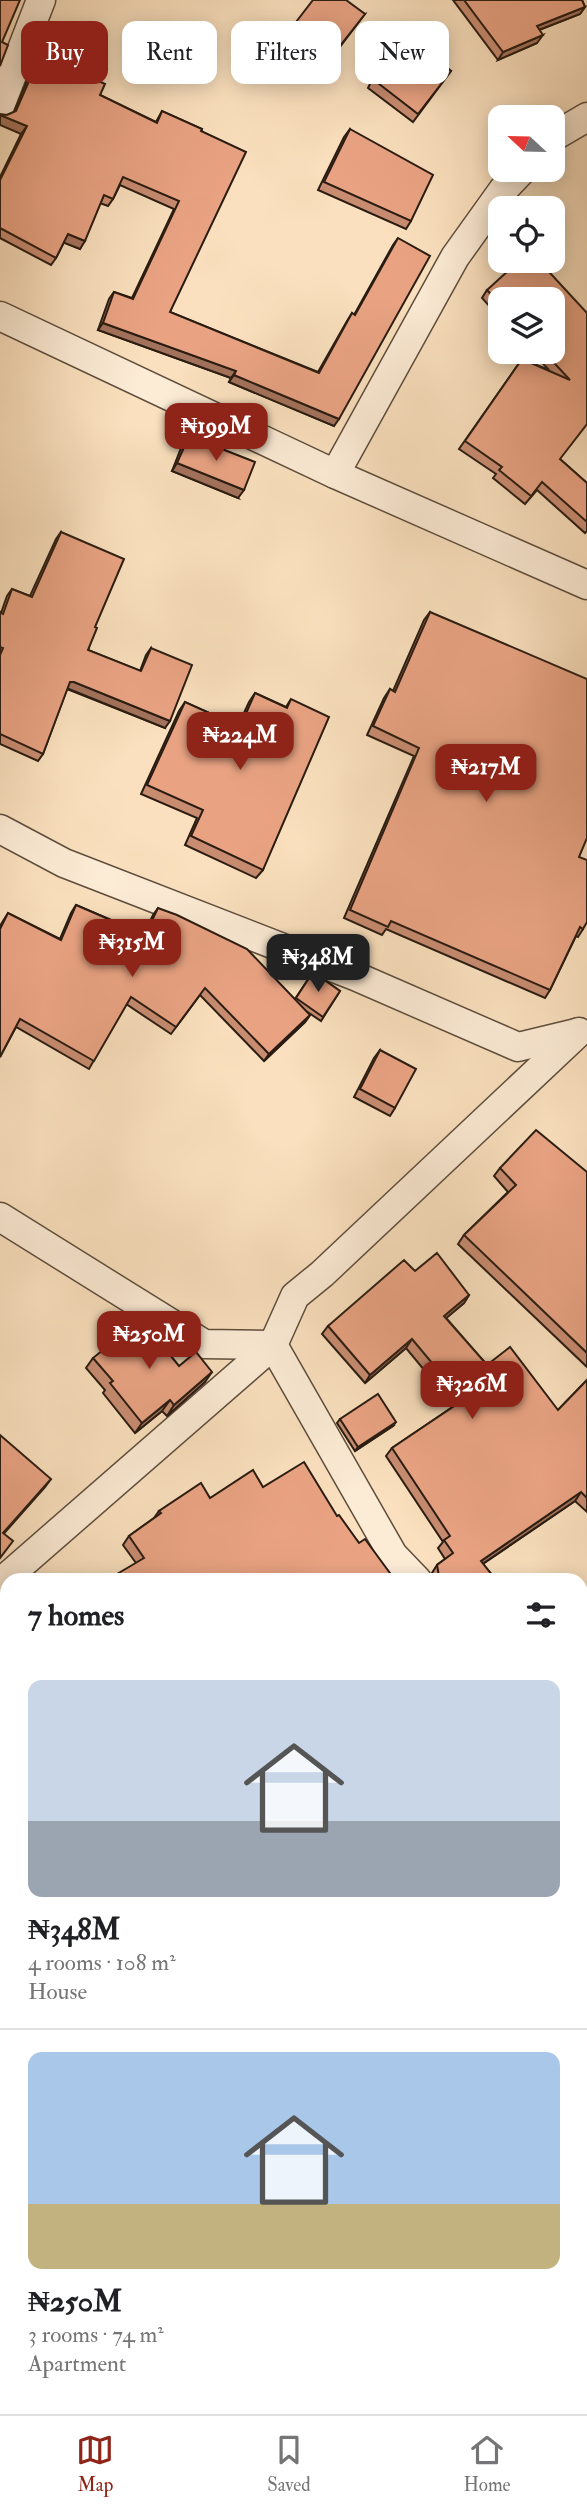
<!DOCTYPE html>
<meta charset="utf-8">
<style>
:root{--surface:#fff;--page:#f6f6f6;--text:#202124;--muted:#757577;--line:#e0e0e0;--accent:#8f2418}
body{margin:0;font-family:"IM FELL Double Pica",serif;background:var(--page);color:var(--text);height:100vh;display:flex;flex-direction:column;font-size:26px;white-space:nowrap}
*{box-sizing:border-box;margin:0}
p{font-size:23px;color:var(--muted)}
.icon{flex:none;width:38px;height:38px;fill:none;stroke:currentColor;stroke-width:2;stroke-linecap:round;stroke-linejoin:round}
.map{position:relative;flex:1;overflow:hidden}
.side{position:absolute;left:0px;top:1573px;width:588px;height:842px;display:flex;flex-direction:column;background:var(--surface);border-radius:21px 21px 0 0;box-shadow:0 4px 18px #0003}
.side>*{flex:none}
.top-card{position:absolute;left:21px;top:21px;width:546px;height:63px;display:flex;gap:14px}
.needle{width:46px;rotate:292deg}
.controls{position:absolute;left:488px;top:105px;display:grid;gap:14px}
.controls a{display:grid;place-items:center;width:77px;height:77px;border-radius:14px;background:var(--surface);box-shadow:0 4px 18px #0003;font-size:35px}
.price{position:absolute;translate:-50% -60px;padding:0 16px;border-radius:14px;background:var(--accent);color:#fff;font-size:23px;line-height:46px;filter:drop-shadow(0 2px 4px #0008)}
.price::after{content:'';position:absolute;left:50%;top:42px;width:21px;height:16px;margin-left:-10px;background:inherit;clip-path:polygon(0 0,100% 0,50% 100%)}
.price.selected{background:#222;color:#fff}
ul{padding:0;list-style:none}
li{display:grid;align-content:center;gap:14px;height:371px;padding:0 28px}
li+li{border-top:2px solid var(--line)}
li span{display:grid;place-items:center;height:217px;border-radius:14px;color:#555}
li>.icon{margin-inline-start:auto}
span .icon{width:126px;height:126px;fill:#fffc;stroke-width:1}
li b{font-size:30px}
h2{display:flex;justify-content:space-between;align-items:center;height:84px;padding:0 28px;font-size:30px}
.pill{padding:0 24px;border-radius:14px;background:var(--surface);box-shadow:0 4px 18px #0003;font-size:24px;line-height:63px}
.pill.selected{background:var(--accent);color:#fff}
.dock{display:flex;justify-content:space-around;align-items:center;height:98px;border-top:2px solid var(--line);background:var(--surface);font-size:19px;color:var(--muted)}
.dock a{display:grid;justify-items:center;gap:4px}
.dock .selected{color:var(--accent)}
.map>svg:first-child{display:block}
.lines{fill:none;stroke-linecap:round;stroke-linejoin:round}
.minor-casing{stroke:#5e4d3d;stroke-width:31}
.minor{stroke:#fcebd5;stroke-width:28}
.wall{fill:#c88c71;stroke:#2a1c12;stroke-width:2}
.shaded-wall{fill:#a3725c;stroke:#2a1c12;stroke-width:2}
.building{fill:#e9a383;stroke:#2a1c12;stroke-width:2}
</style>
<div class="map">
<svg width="587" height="2414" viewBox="0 0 587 2414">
<rect width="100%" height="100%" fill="#fae0be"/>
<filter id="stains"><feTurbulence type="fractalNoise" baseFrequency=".00286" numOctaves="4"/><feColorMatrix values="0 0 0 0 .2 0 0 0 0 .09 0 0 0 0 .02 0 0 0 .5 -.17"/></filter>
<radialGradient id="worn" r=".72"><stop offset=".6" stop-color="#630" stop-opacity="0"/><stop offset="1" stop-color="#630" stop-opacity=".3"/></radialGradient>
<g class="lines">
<g class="minor-casing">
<g id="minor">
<path d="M0,106L41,0"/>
<path d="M553,137L587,117"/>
<path d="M0,316L335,474L587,585"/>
<path d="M335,474L455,257L503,190L522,170"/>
<path d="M0,829L64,863L355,976L518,1047L576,1033"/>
<path d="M0,1217L204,1344L273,1345L393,1555L417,1580"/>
<path d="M0,1583L273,1345L295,1296L322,1274L579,1032"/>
<path d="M582,1679L587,1689"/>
<path d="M0,2163L7,2157"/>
<path d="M521,2408L525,2414"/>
</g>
</g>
<use href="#minor" class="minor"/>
</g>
<g class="wall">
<path d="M453,0H582L585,7L580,14L539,30L537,43L498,60Z"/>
<path d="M365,14L320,73L281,42L286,35Z"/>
<path d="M398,30L451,71L413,122L368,88L393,37Z"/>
<path d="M39,58L73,73L76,70L100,95L156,122L162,111L202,129L170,312L318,372L347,321L352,313L354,315L393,245L398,238L334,426L229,382L231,378L98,330L109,299L114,292L132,298L174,209L120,185L113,199L108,206L100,203L80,249L64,242L56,258L51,265L0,238V177L21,134L7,115L14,112L33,66Z"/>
<path d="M350,129L411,221L406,229L318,190L344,137Z"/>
<path d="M487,290L587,313L560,459L587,483V531L585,533L537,490L525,504L493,478L496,474L459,449L522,359L549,370L532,352H553L500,299V318L482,298Z"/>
<path d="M189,436L238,498L172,471L183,443Z"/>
<path d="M61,532L95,627L88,650L140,671L146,655L151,648L165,728L67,689L43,754L38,761L0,744V612L1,613L7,596L12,589L30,596L56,539Z"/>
<path d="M430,612L579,857L583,929L578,937L576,936L550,990L545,998L386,929L382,935L344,918L414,756L367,735L384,698L390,689L393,691L424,620Z"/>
<path d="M255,693L286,707L291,699L263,870L256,878L185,845L197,818L141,794L179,711L185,702L238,726L249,702Z"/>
<path d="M76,905L144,934L153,915L158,908L295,999L313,972L340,991L321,1021L306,1011L310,1015L305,1022L264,1061L200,995L171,1034L126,1004L89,1069L16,1027L0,1057V926L3,921L8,913L60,939L71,913Z"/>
<path d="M380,1050L395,1108L390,1116L354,1097L374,1058Z"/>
<path d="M500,1168L587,1172V1367L458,1244L464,1235L508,1192L494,1176Z"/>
<path d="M415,1271L469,1295L464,1303L446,1318L487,1365L558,1410L587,1380V1512L575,1501L483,1564L496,1580H433L432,1573L437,1565L445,1559L438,1548L443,1542L386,1456L392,1448L454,1406L406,1348L365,1383L322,1334L328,1326Z"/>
<path d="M93,1358L179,1366L205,1382L167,1416L162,1411L135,1433L103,1393L105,1390L86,1368Z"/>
<path d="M340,1419L393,1426L355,1451L337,1423Z"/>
<path d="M263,1487L337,1516L359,1543L136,1563L123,1545L129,1536L154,1518L159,1511L210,1498Z"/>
<path d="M7,1624V1638L2,1631Z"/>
<path d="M0,1656L4,1726L7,1731V1911L0,1903Z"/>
<path d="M0,1955L7,1962V2051L0,2043Z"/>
<path d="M7,2186V2337L0,2329V2196Z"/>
<path d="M144,2408H192L183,2414H148Z"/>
<path d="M235,2408H437L428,2414H239Z"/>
</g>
<g class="shaded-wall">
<path d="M585,7L580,14L531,33L537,26Z"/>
<path d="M543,35L537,43L498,60L503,52Z"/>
<path d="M0,115L27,126L21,134L0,125Z"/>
<path d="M68,234L85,241L80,249L62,242Z"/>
<path d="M103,323L236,371L231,378L98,330Z"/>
<path d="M234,375L339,419L334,426L229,382Z"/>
<path d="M177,463L244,490L238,498L172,471Z"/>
<path d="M70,682H74L170,721L165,728L69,689H65Z"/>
<path d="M310,1015L305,1022L264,1061L269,1054Z"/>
<path d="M469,1295L464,1303L438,1325L444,1316Z"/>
<path d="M412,1339L406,1348L365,1383L370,1375Z"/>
<path d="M212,1372L205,1382L167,1416L174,1405Z"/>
<path d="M170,1400L162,1411L135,1433L142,1423Z"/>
<path d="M396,1422L393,1426L355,1451L358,1447Z"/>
<path d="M51,1479L45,1487L0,1538L3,1533Z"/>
<path d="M581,1492L575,1501L475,1569L481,1561Z"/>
<path d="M587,1650V1653L581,1658V1654Z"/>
<path d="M587,2234V2238L581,2242V2239Z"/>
<path d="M121,2408H125L118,2414H113Z"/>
<path d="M186,2408H192L183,2414H177Z"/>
<path d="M431,2408H437L428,2414H422Z"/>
</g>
<g class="building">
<path d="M0,0H20L2,42L8,45L0,66Z"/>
<path d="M313,0H346L365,14L325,65L286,35Z"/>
<path d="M464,0H582L585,7L537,26L543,35L503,52Z"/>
<path d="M398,30L451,71L418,114L374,80Z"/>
<path d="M39,58L74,74L76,70L105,84L100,95L157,123L162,111L202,129L201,131L246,152L170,312L319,373L352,313L355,315L398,238L430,256L339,419L234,375L236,371L103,323L114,292L133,299L179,201L123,177L113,199L104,195L85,241L68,234L56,258L0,228V180L27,126L0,115V114L7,115L16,111Z"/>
<path d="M350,129L433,175L411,221L324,182Z"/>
<path d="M519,261H539L587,313V424L560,459L587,483V522L542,482L531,496L499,470L502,467L465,441L522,359L570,380L544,352H553V299H500V304L487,290Z"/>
<path d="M189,436L255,462L244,490L177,463Z"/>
<path d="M61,532L124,559L95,627L97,628L88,650L141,671L151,648L192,665L170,721L74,682H70L43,754L0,734V655L3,648L0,647V612L3,614L12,589L32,597Z"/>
<path d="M430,612L587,679V838L579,857L587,860V922L583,929L580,927L550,990L391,921L388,927L350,910L419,748L373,726L390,689L395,692Z"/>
<path d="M255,693L287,708L291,699L329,717L263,870L191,836L203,810L147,785L185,702L240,727Z"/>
<path d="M76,905L145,935L158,908L177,915L247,949L310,1015L269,1054L205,988L176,1027L131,997L94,1061L20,1019L0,1057V929L8,913L61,940Z"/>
<path d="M313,972L340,991L323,1017L296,998Z"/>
<path d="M380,1050L416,1069L395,1108L360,1089Z"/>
<path d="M536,1130L587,1172V1353L464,1235L516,1185L500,1168Z"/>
<path d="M437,1253L469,1295L444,1316L487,1365L510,1347L558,1410L587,1380V1498L581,1492L481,1561L496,1580H436L439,1576L437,1565L453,1553L444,1540L450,1536L392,1448L463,1400L412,1339L370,1375L328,1326L404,1260L415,1271Z"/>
<path d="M141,1319L179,1366L196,1352L212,1372L174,1405L170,1400L142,1423L110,1383L113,1381L93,1358Z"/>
<path d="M378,1394L396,1422L358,1447L340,1419Z"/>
<path d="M0,1435L51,1479L3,1533L13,1541L0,1558Z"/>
<path d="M304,1462L337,1516L339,1515L359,1543L365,1539L395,1580H107L144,1558L129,1536L161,1513L159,1511L201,1483L210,1498L253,1470L263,1487Z"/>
<path d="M587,1603V1650L581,1654V1608Z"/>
<path d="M7,1651V1719L2,1723L7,1731V1826L5,1827L7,1830V1896L0,1888V1656Z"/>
<path d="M587,1834V1874L581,1879V1839Z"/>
<path d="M0,1955L7,1962V2036L0,2027Z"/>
<path d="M581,1959L587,1966V2044L581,2049Z"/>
<path d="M581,2077L587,2084V2234L581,2239Z"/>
<path d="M7,2190V2323L2,2318L0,2320V2196Z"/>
<path d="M0,2401L7,2408L14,2414H0Z"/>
<path d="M72,2408H121L113,2414H65Z"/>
<path d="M154,2408H186L177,2414H158Z"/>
<path d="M246,2408H431L422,2414H250Z"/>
</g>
<rect width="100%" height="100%" filter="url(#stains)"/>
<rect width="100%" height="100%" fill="url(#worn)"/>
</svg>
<div class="controls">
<a><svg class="needle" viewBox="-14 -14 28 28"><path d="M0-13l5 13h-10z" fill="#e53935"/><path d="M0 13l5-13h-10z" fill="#757577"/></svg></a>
<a><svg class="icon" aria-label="locate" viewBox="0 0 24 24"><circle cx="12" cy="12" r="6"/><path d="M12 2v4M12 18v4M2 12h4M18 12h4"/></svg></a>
<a><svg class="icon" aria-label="layers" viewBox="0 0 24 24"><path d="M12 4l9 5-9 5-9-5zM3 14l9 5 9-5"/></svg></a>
</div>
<b class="price" style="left:216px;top:463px">₦199M</b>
<b class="price" style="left:240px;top:772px">₦224M</b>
<b class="price" style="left:486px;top:804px">₦217M</b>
<b class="price" style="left:132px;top:979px">₦315M</b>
<b class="price selected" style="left:318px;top:994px">₦348M</b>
<b class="price" style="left:149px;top:1371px">₦250M</b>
<b class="price" style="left:472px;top:1421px">₦326M</b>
<div class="top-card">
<a class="pill selected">Buy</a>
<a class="pill">Rent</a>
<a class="pill">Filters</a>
<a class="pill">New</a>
</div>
<section class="side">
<h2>7 homes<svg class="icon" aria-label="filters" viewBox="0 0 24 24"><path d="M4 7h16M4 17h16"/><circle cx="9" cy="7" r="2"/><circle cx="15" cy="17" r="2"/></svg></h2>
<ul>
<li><span style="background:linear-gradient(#c9d6e8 65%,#9aa5b1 0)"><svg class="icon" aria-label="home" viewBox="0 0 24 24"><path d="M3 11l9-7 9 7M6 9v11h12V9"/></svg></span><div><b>₦348M</b><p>4 rooms · 108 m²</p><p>House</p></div></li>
<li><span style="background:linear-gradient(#a9c7e8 70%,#c2b280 0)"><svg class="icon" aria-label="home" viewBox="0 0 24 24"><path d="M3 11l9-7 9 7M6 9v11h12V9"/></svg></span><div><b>₦250M</b><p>3 rooms · 74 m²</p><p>Apartment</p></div></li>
</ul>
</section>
</div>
<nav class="dock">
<a class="selected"><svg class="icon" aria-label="map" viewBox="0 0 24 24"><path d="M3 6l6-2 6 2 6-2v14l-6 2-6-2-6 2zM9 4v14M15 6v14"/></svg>Map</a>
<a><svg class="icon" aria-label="saved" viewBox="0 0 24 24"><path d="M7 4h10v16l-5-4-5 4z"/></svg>Saved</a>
<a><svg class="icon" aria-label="home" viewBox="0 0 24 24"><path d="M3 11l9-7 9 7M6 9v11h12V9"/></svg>Home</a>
</nav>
